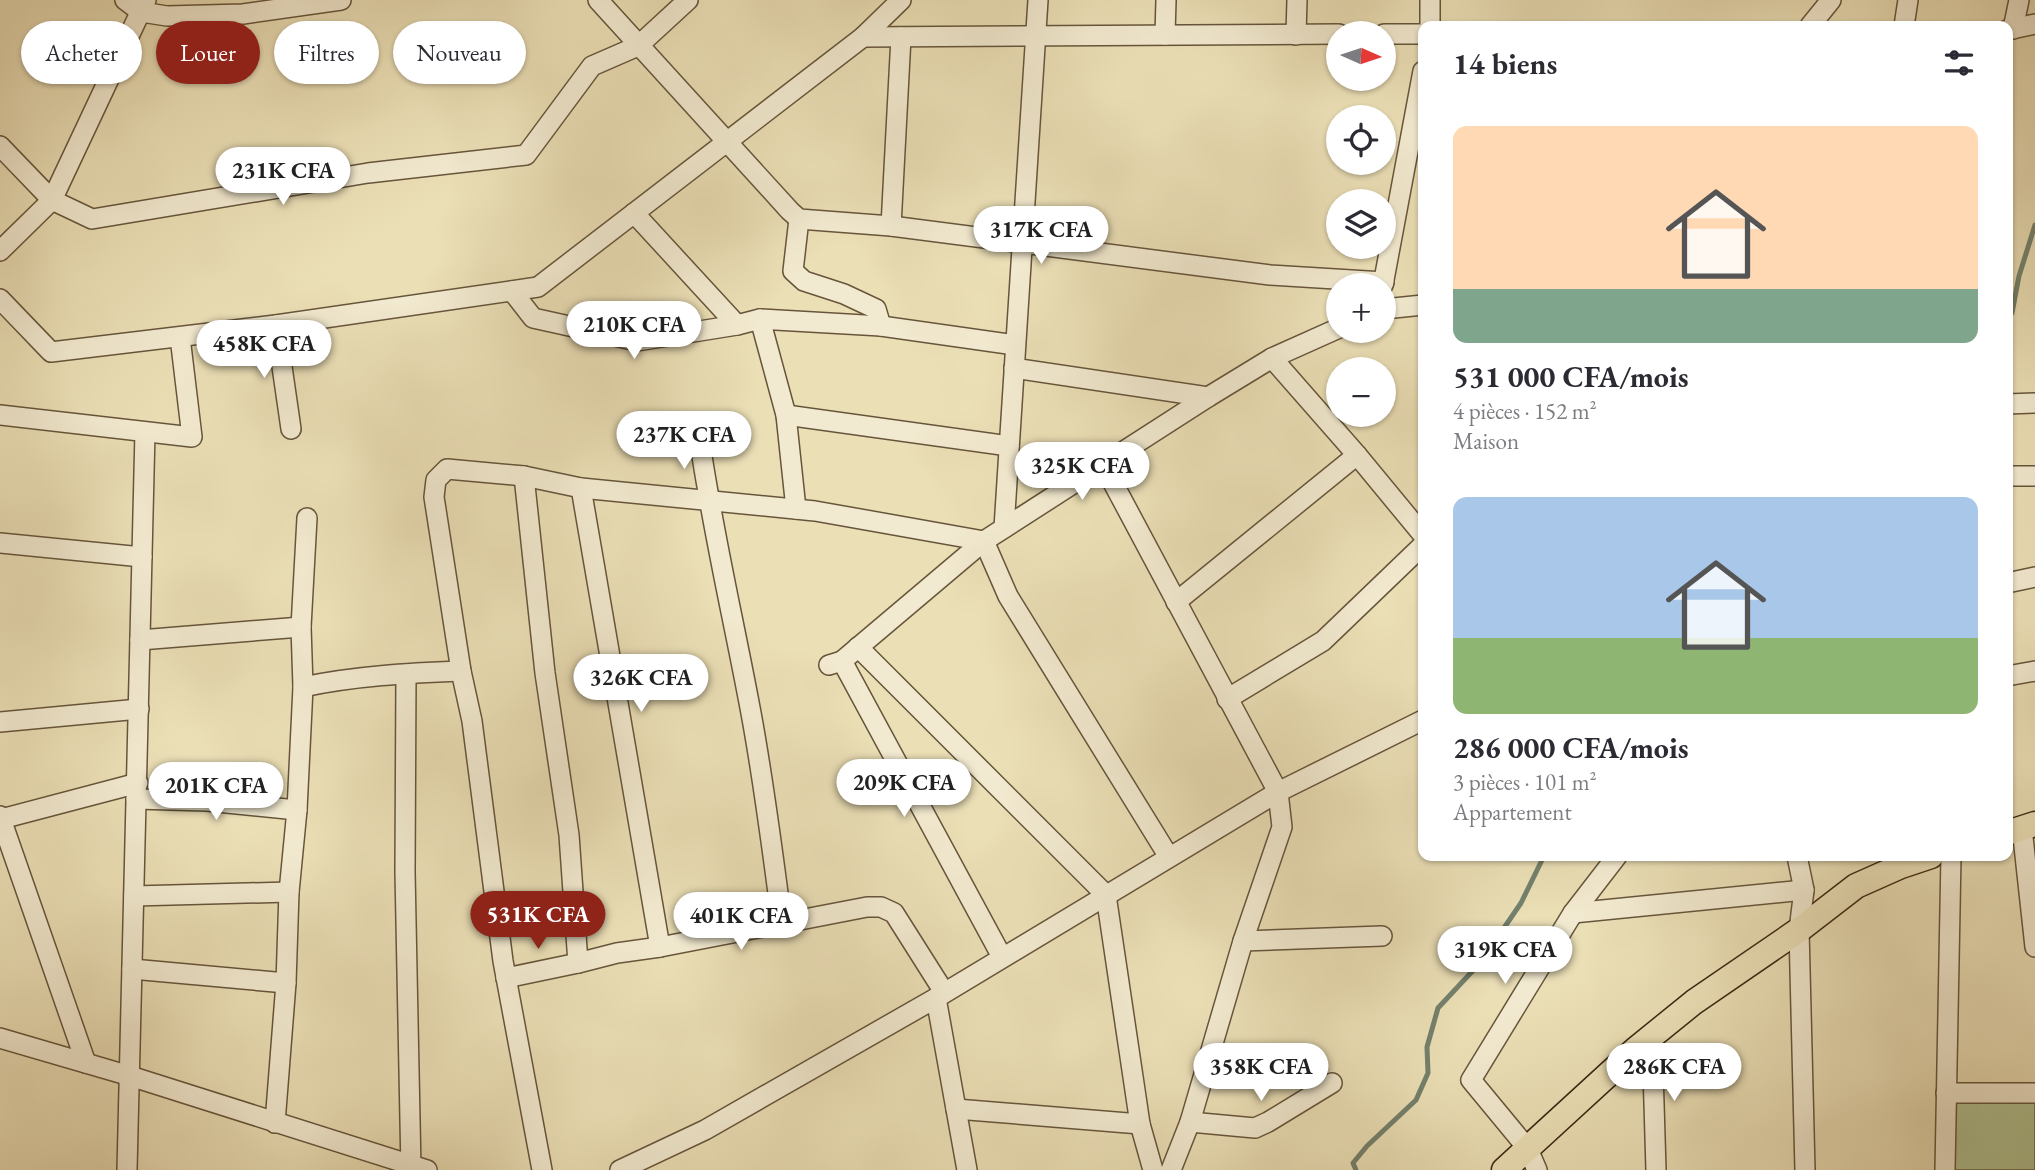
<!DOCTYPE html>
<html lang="fr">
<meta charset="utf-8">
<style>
:root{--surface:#fff;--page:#f7f7f7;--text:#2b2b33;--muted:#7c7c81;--accent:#8f2418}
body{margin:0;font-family:"EB Garamond",serif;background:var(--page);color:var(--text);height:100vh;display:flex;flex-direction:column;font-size:26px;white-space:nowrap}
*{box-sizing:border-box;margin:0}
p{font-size:23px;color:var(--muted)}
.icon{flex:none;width:38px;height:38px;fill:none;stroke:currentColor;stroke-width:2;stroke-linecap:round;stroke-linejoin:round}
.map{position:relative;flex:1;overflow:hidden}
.sheet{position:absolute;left:1418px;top:21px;width:595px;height:840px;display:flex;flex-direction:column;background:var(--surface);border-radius:14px;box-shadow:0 2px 5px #0004}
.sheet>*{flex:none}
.banner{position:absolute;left:21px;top:21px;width:665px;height:63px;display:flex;gap:14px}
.needle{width:46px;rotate:93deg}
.controls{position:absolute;left:1326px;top:21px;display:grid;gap:14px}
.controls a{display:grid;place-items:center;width:70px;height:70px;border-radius:50%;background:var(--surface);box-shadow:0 2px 5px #0004;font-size:35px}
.price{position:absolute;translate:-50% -60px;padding:0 16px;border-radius:24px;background:#fff;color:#222;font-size:23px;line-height:46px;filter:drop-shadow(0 2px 4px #0008)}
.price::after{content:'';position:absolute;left:50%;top:42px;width:21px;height:16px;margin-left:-10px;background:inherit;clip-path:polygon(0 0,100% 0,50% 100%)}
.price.on{background:var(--accent);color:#fff}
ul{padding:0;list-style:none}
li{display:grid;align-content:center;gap:14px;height:371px;padding:0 35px}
li span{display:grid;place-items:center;height:217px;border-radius:14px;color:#555}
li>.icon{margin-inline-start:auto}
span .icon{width:126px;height:126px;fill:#fffc;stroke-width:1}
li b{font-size:30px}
h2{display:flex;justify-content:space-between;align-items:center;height:84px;padding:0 35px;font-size:30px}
.pill{padding:0 24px;border-radius:32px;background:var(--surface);box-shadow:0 2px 5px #0004;font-size:24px;line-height:63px}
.pill.on{background:var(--accent);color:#fff}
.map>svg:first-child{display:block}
.green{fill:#b1c393;stroke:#767552;stroke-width:2}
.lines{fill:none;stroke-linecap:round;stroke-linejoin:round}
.stream{stroke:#73816c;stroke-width:5}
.minor-casing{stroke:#67553b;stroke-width:22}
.major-casing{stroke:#3b2712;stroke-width:27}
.minor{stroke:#f2ead0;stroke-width:19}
.major{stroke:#ebdfb6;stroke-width:24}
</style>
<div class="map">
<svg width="2035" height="1170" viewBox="0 0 2035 1170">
<rect width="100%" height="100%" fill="#ebdfb6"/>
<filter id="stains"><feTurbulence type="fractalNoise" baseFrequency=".00286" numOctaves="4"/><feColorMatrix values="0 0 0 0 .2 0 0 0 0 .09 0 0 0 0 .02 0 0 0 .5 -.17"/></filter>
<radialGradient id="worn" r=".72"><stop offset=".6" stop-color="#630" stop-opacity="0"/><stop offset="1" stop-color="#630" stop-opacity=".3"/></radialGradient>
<path class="green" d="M2035,1089V1170H1953L1952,1090Z"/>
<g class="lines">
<g class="stream">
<path d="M2007,318L2012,313L2019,276L2035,225"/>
<path d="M1356,1170L1353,1163L1367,1146L1416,1100L1428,1073L1427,1047L1438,1008L1480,963L1521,903L1544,856"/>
</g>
<g class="minor-casing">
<g id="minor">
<path d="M125,0L141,12L167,16L243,14L341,0"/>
<path d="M598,0L790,211L799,219L891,226L1270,275L1384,282"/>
<path d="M1430,26V0"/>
<path d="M1810,26L1831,0"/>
<path d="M1904,26L1908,0"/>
<path d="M2013,29L2019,0"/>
<path d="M2007,30L2035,24"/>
<path d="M1384,34H1423"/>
<path d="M1165,35L1166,0"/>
<path d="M1296,35L1297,0"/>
<path d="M863,37L1339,34"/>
<path d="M0,146L52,200L92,219L368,173L526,155L592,66L638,46L688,0"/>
<path d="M634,213L737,325"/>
<path d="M799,219L793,271L804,281L844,294L876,309L881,326"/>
<path d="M891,226L901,37"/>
<path d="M0,251L52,200L146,0"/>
<path d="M1383,285L1423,71"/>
<path d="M512,291L533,318L637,341L737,325L760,319L881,326L1015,345"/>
<path d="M0,299L51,352L276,325L538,287L863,37L901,0"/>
<path d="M1384,309L1423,305"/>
<path d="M760,319L786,415L796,509"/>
<path d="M276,325L291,429"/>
<path d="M1272,358L1357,455L1423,535"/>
<path d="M1014,368L1208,397"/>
<path d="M2007,404L2035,403"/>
<path d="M0,415L192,437L180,337"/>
<path d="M786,415L1009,446"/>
<path d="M699,436C712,529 734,621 751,713C764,783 773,854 782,924"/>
<path d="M1103,464L1278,792L1282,827L1243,941L1190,1122L1171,1170"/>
<path d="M524,476L545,673L569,835L578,963L617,953L660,947L867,907H881L894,913L944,992"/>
<path d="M2007,476H2035"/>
<path d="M581,488L660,947"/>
<path d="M1004,528L1038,0"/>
<path d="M0,543L142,557"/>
<path d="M2007,583L2035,577"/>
<path d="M1176,602L1357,455"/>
<path d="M140,640L301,627"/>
<path d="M858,647L1106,895L1140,1124L1153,1170"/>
<path d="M842,661L1002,957"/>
<path d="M829,665L842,661L984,541L1208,397L1272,358L1339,328"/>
<path d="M406,674L405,872L411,1170"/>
<path d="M2007,676L2035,671"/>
<path d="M303,687C354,676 409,673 461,671"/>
<path d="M1227,699L1323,641L1423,545"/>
<path d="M0,722L139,709"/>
<path d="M136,799L207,801L297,810"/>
<path d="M0,816L86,1063"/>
<path d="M1,819L138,783"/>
<path d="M2022,828L2035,947"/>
<path d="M1797,856L1804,890L1799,930L1805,1170"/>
<path d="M134,896L289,892"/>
<path d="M1573,913L1804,890"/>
<path d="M1243,941L1382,936"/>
<path d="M132,969L286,983"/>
<path d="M506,978L578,963"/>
<path d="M936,998L967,1170"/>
<path d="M1652,1037L1656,1170"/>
<path d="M0,1038L130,1076L427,1170"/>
<path d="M1946,1093H2035"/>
<path d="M956,1109L1140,1124"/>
<path d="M1190,1122L1255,1128L1268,1122L1332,1083"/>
<path d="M275,1123L286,983L289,892L297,810L303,687L301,627L307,518"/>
<path d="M127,1170L145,432"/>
<path d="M542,1170L503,961L472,721L461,671L434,497L436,480L447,469L524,476L581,488L815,511L984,541L1008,596L1169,857"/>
<path d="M620,1170L705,1130L936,998L1278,792L1423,720"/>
<path d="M1537,1170L1528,1149L1471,1080L1573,913L1617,856"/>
<path d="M1945,1170L1951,856"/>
</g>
</g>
<g class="major-casing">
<g id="major">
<path d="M2007,833L2035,824"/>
<path d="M1504,1170L1636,1049L1694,1002L1799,930L1856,886L1901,866L1931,856"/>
</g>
</g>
<use href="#minor" class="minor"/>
<use href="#major" class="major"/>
</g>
<rect width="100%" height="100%" filter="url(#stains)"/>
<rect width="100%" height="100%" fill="url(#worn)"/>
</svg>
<div class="controls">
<a><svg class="needle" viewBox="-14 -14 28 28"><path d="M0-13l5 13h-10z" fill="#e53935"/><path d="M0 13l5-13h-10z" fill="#7c7c81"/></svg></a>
<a><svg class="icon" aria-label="locate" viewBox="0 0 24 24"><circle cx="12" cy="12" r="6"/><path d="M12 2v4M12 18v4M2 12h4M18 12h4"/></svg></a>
<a><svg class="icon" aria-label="layers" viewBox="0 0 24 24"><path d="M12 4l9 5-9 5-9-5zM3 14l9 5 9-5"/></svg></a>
<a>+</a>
<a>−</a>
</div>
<b class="price" style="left:283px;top:207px">231K CFA</b>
<b class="price" style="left:1041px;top:266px">317K CFA</b>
<b class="price" style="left:634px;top:361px">210K CFA</b>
<b class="price" style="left:264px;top:380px">458K CFA</b>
<b class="price" style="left:684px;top:471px">237K CFA</b>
<b class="price" style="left:1082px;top:502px">325K CFA</b>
<b class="price" style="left:641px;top:714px">326K CFA</b>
<b class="price" style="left:904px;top:819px">209K CFA</b>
<b class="price" style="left:216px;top:822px">201K CFA</b>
<b class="price on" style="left:538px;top:951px">531K CFA</b>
<b class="price" style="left:741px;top:952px">401K CFA</b>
<b class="price" style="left:1505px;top:986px">319K CFA</b>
<b class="price" style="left:1261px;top:1103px">358K CFA</b>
<b class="price" style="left:1674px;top:1103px">286K CFA</b>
<div class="banner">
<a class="pill">Acheter</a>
<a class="pill on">Louer</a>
<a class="pill">Filtres</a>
<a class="pill">Nouveau</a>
</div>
<section class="sheet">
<h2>14 biens<svg class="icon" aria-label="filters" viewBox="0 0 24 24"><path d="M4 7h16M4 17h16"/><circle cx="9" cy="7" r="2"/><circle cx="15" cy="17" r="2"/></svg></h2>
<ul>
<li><span style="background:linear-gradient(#ffd9b3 75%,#7fa58c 0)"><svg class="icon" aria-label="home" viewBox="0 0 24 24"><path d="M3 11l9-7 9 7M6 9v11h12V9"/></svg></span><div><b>531 000 CFA/mois</b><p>4 pièces · 152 m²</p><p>Maison</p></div></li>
<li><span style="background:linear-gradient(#a9c7e8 65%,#8fb573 0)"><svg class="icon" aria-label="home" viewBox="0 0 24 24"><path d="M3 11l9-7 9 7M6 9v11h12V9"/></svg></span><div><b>286 000 CFA/mois</b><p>3 pièces · 101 m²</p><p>Appartement</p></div></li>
</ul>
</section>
</div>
